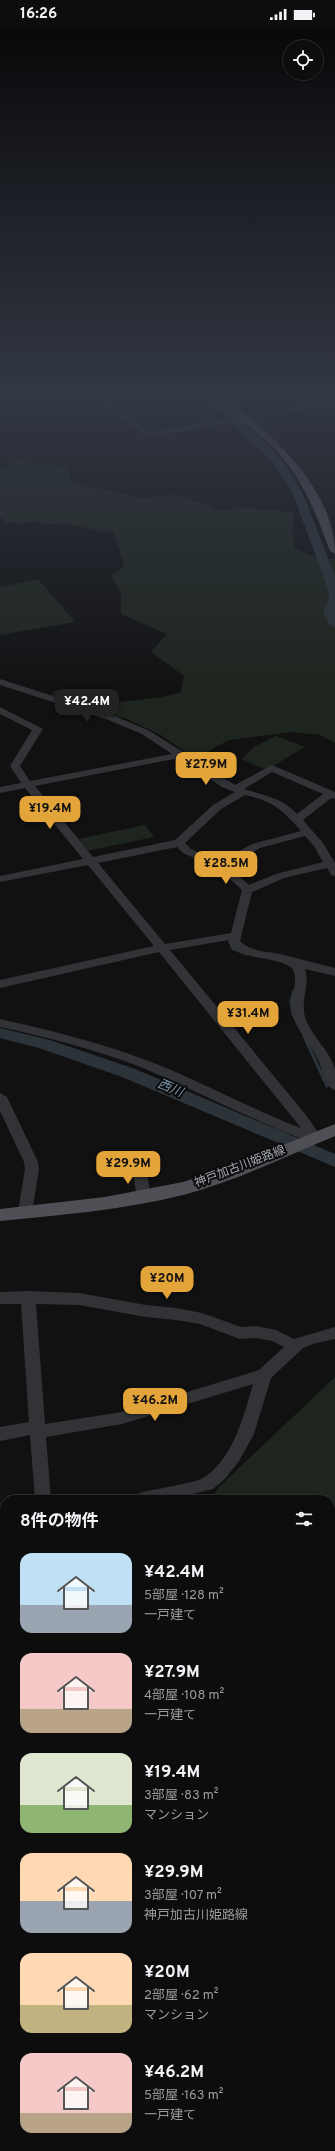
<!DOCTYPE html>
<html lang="ja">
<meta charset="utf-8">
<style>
:root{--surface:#0d0d0e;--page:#161617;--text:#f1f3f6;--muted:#9a9c9e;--line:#2d2d2e;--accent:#e3a439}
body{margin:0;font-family:Overpass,"Noto Sans JP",sans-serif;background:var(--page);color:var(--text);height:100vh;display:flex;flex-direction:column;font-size:15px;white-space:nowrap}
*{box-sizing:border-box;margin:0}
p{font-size:13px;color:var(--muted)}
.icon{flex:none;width:22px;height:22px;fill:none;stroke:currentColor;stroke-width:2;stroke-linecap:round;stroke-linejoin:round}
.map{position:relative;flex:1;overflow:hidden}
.details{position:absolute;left:0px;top:1467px;width:335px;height:656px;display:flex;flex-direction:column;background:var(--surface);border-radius:16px 16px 0 0;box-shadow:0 1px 3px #0004,0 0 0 1px var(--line)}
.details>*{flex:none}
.tools{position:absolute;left:283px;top:12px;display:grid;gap:8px}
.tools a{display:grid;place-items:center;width:40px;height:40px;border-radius:50%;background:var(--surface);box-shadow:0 1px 3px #0004,0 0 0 1px var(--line);font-size:20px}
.price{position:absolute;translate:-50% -34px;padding:0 9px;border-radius:8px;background:var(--accent);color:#111;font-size:13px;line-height:26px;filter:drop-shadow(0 1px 2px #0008)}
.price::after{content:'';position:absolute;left:50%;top:24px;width:12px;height:9px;margin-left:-6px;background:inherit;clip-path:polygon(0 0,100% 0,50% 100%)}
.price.selected{background:#222;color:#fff}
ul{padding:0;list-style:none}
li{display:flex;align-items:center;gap:12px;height:100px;padding:0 20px}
li span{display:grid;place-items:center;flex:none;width:112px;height:80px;border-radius:12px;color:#555}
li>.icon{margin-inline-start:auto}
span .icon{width:48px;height:48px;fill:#fffc;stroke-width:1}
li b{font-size:17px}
h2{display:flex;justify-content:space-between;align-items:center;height:48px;padding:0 20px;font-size:17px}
.status{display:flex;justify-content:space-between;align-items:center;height:28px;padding:0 20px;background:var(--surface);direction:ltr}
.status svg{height:11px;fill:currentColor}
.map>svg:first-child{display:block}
.green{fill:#1e251e}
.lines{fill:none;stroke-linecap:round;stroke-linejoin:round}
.stream{stroke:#2c343a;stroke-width:3}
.river{fill:#2c343a;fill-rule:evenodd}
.minor{fill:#323337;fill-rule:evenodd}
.major{fill:#4f5056;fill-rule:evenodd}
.labels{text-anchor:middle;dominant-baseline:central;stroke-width:4;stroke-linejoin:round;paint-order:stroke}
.street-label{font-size:12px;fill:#a4a8b2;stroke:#0c0c0d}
.water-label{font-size:13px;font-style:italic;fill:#7c97ab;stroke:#0c0c0d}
</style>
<div class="status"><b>16:26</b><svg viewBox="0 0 49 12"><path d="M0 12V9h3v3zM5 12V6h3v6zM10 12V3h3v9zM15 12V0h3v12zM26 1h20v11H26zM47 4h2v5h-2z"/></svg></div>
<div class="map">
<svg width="335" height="2123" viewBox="0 0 335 2123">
<rect width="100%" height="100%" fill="#111112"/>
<g class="green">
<path d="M12,432L68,439L70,454L141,470L179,466L194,473L214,478L216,482L228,483L239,479L291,484L294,487L292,509L296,521L317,530L335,531V715L320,707L291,704L229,712L210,722L202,736L161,707L127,691L51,668L55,662L119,674L163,669L181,664L184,648L151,624L167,606L121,586V564L111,548L124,539L114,503L101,504L74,497L45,496L35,493L21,496L6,494L0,489V441H7Z"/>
<path d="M38,551L75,594L0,607V559Z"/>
<path d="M276,708L305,719L266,742L242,731L254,719Z"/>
<path d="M145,797L154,809L87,823L78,811Z"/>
<path d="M335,1349V2123H0V1959L5,1920V2118H330V1472H211L219,1459Z"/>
</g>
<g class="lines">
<g class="stream">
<path d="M231,914L232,920L247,926"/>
<path d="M293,987L291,973L294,963"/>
<path d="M304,1008L327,1058"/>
</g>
<g class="river">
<path d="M204,369H214L230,382L283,433L303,466L335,548V599L331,598L323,586L329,570L328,561L293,466L275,437L224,386Z"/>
<path d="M0,1000L50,1012L135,1041L335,1126V1139L122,1049L39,1020L0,1010Z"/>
</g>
<g class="minor">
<path d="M94,369H102L148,405L335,372V376L147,409Z"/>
<path d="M0,651L112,687L148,702L235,757L272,737L335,764V771L331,770L303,792L323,815L335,835V848L331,847L327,840L284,850L252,864L240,913C252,925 269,923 284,927C301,931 318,936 335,940V948L305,941C310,955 302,969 304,984C307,1005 329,1020 335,1041C335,1047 335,1056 335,1062C325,1060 323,1043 319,1034C312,1017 296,1003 292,985C289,970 300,953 292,940C272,926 243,935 228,914L229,912L170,922L306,1087L322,1110L320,1113C307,1117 260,1093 246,1087C210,1071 175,1053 138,1038C93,1021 47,1009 0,999V991C49,1002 98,1014 146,1032C199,1052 248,1080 301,1100L159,924L0,960V952L154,918L88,837L0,854V848L83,831L25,760L0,765V759L21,755L10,738L32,702L0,686V679L43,701L20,738L30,753L172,726L142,706L106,691L0,657ZM179,730L222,759L235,764L213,777L175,812L93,829L35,758ZM272,744L323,766L297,786C283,770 263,767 244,761ZM245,767C273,773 282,781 301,803L252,816L230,828V832L224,836L191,821L185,815L221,781ZM305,808L314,818L323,834L276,846L249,857L231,841L240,835V831L260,820ZM177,819L183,825L220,842L242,862L231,905L165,916L98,835Z"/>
<path d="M0,1065L7,1069L38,1134L39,1141L32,1184L30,1188H20L18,1184L25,1141L24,1134L0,1083Z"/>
<path d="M139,1134L144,1136L146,1139L151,1169L149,1172H139L137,1169L132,1139L134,1136Z"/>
<path d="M28,1263L79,1265L146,1277L176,1280L202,1285L241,1299L256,1298L276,1302L294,1311L335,1299V1311L313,1316L303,1320L271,1350L254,1406L239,1433L225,1451L213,1461L168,1472L135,1471L137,1466L143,1464C156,1461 194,1455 203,1450C233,1432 244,1387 253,1356L122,1396L46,1409L51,1472H35L30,1407L0,1413V1399L29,1394L21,1276H0V1264ZM36,1276L79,1277L146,1289L176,1292L200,1296L240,1311L256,1310L272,1313L284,1319L259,1342L122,1384L45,1396Z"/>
<path d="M5,1501V1516L0,1517V1503Z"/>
<path d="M0,1538L5,1540V1563L0,1561Z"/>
<path d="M5,1675V1697L0,1699V1677Z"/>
</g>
<g class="major">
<path d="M215,369C229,369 237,380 248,389C288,421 335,471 335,526L330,523C314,481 302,447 269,415C252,399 230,387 215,369Z"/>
<path d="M335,1096V1108C285,1129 235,1153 183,1167C123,1182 61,1187 0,1193V1181L105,1169L183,1154L219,1143Z"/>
</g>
</g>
<linearGradient id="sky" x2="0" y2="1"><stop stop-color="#09090a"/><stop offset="0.55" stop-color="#323844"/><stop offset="1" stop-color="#323844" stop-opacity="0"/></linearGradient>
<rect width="335" height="667" fill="url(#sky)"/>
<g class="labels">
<g class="street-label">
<text transform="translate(240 1139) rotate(-21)">神戸加古川姫路線</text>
</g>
<g class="water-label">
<text transform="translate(170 1061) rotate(23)">西川</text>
</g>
</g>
</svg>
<div class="tools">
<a><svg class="icon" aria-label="locate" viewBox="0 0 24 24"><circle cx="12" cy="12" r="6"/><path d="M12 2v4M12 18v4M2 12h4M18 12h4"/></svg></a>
</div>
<b class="price selected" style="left:87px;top:695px">¥42.4M</b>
<b class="price" style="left:206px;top:758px">¥27.9M</b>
<b class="price" style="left:50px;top:802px">¥19.4M</b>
<b class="price" style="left:226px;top:857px">¥28.5M</b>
<b class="price" style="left:248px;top:1007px">¥31.4M</b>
<b class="price" style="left:128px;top:1157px">¥29.9M</b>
<b class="price" style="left:167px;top:1272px">¥20M</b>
<b class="price" style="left:155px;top:1394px">¥46.2M</b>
<section class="details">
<h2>8件の物件<svg class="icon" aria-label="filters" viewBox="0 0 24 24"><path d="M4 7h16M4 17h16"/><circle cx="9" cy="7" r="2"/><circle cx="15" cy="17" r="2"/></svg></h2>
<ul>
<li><span style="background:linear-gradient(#bfe0f5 65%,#9aa5b1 0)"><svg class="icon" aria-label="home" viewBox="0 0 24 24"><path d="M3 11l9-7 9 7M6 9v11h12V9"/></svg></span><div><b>¥42.4M</b><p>5部屋 · 128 m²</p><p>一戸建て</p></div></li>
<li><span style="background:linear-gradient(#f6c9c9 70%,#b9a48a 0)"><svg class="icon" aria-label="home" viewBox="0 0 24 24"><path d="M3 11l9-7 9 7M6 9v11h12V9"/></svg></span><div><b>¥27.9M</b><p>4部屋 · 108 m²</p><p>一戸建て</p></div></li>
<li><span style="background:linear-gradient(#dfe7d0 65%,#8fb573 0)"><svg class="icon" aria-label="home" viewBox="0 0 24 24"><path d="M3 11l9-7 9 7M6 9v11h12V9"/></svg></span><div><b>¥19.4M</b><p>3部屋 · 83 m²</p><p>マンション</p></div></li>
<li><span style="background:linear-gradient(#ffd9b3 60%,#9aa5b1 0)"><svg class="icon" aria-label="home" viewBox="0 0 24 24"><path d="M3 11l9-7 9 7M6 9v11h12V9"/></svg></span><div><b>¥29.9M</b><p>3部屋 · 107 m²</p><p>神戸加古川姫路線</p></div></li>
<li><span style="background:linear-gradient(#ffd9b3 65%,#c2b280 0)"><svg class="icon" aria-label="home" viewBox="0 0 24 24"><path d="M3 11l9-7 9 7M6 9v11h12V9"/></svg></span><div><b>¥20M</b><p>2部屋 · 62 m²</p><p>マンション</p></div></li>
<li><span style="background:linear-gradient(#f6c9c9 75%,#b9a48a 0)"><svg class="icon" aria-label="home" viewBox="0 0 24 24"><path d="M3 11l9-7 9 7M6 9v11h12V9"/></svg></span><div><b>¥46.2M</b><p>5部屋 · 163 m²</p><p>一戸建て</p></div></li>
</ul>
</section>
</div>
